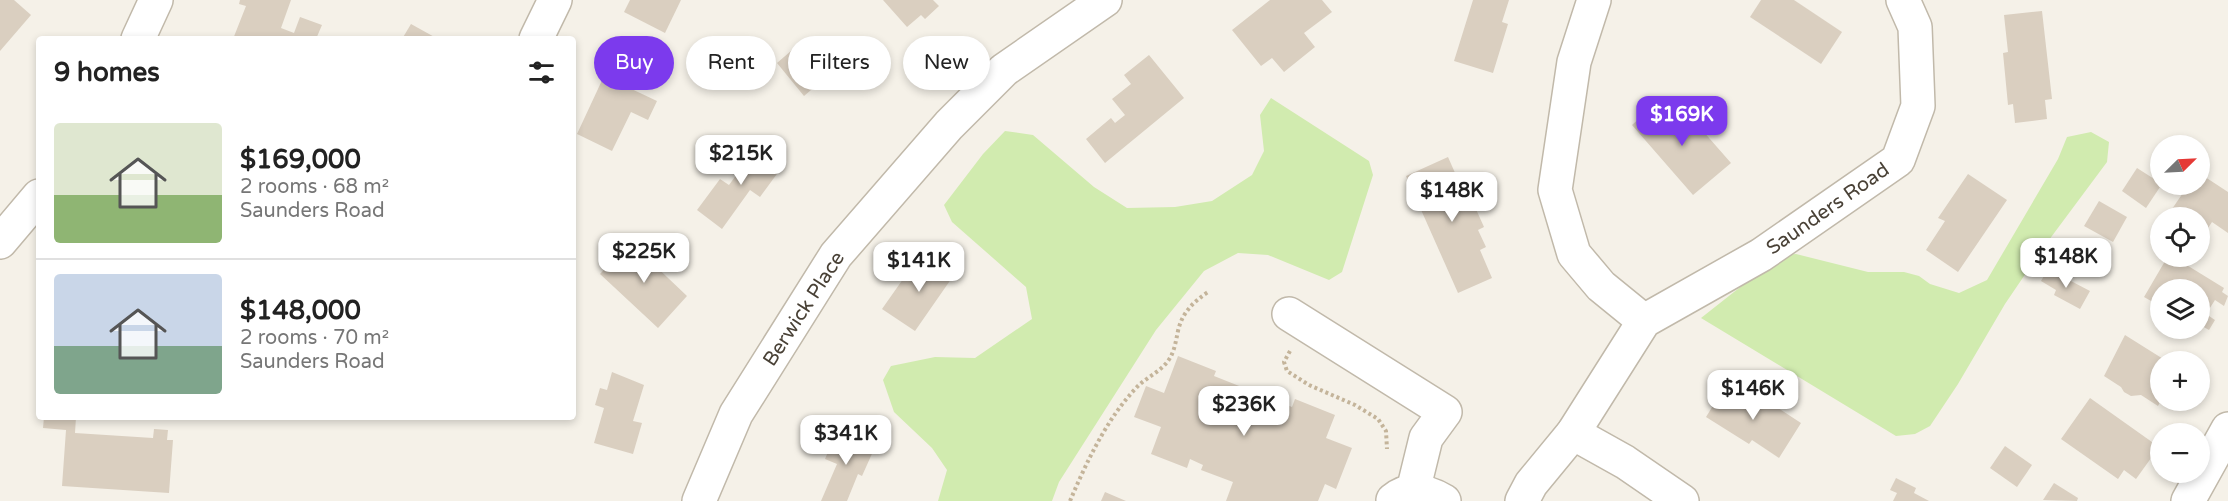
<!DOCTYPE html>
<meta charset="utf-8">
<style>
:root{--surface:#fff;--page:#f6f6f6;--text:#222;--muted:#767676;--line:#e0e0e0;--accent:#7c3aed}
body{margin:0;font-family:"Varela Round",sans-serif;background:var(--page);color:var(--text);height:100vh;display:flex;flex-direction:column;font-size:22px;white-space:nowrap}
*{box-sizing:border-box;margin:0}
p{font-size:20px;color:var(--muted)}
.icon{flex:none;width:33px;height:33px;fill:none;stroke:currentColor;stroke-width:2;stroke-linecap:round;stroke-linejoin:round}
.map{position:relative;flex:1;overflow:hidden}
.panel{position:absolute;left:36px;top:36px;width:540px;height:384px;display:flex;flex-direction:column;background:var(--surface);border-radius:6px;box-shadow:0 3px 9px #0003}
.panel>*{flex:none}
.banner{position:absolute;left:594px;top:36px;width:570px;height:54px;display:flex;gap:12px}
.needle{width:39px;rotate:66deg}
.buttons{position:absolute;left:2150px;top:135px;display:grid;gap:12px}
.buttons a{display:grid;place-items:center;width:60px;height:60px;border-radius:50%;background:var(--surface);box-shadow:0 3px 9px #0003;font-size:30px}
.price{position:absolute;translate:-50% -51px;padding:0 14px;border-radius:12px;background:#fff;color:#222;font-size:20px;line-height:39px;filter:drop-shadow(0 2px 3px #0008)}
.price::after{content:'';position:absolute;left:50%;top:36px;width:18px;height:14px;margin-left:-9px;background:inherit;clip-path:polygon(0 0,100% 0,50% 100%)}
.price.active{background:var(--accent);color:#fff}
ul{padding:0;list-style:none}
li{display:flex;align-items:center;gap:18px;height:150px;padding:0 18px}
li+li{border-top:2px solid var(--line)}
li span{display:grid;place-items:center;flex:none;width:168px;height:120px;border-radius:6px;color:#555}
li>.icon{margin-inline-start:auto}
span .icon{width:72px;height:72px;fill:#fffc;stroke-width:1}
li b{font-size:26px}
h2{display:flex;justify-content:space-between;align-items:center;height:72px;padding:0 18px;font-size:26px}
.tag{padding:0 21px;border-radius:27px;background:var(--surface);box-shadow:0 3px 9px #0003;font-size:21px;line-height:54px}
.tag.active{background:var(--accent);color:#fff}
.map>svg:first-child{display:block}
.green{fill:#d1ebaf}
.building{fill:#dacfc0}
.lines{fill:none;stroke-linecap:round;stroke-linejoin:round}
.minor-casing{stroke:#c1b9aa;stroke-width:36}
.path{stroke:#c4b49a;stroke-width:4;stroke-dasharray:3 3;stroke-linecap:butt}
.minor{stroke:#fff;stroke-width:33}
.labels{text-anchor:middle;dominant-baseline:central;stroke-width:4.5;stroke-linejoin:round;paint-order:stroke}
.street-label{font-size:20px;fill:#494136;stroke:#fff}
</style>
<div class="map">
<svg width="2228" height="501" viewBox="0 0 2228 501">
<rect width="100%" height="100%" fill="#f5f1e8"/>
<g class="green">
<path d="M1271,98L1369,161L1373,175L1342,272L1329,280L1268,255L1238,253L1204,271L1156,330L1059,482L1052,501H938L947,470L932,448L894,412L883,380L891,366L935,357L975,358L1032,319L1026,287L952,222L944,205L983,154L1005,131L1033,135L1094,187L1127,208L1175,207L1212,201L1252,175L1264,151L1260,115Z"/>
<path d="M2091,132L2109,142L2107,162L2043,248L2005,304L1958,384L1930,426L1915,434L1896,436L1701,318L1781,255L1796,254L1868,272H1904L1919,276L1930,284L1959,293L1987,280L2058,159L2067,137Z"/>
</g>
<g class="building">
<path d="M0,0H14L31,15L0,51Z"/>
<path d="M240,0H291L281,28L294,33L300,17L322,25L316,39H233L246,6L239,4Z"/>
<path d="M630,0H681L665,33L624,12Z"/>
<path d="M883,0H933L939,6L925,19L921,15L907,27Z"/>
<path d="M1270,0H1322L1332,12L1304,33L1315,47L1284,72L1272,58L1261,66L1232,30Z"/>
<path d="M1473,0H1509L1502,22L1508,24L1493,73L1454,61Z"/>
<path d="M1761,0H1794L1842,32L1821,64L1750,17Z"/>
<path d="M2042,11L2052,99L2045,100L2047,119L2015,123L2013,104L2008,105L2003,53L2008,52L2004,15Z"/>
<path d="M411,24L438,39H402Z"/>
<path d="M847,37L867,61L834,89L825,78L804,96L777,63L799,44L815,64Z"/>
<path d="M1149,55L1184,98L1105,163L1086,139L1111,118L1115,123L1125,115L1112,99L1131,84L1124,75Z"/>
<path d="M604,76L657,101L648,120L631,112L612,151L577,134Z"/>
<path d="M1659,101L1678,122L1688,114L1731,163L1693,195L1632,125Z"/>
<path d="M759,144L785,163L760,197L750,190L722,229L697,210L720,179L729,185Z"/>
<path d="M1448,157L1471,209L1475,207L1484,227L1478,230L1486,247L1480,250L1492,278L1458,293L1406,176Z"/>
<path d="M2137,168L2162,184L2146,208L2122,191Z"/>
<path d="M2199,173L2228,192V233L2212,222L2206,231L2199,227V218H2185L2172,209L2189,184H2199Z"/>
<path d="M1968,174L2007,200L1958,272L1926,250L1945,221L1938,218Z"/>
<path d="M2099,201L2127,217L2113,242L2084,226Z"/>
<path d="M630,242L637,249L641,244L651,253L647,258L687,296L658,328L600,274Z"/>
<path d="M932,256L956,272L915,331L882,309L908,272L916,278Z"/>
<path d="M2168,256H2172L2224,288L2222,292L2228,296L2224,306L2215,300L2206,314L2215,320L2209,330L2202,326L2199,331V290H2160V306L2144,297Z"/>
<path d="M2048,269L2090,291L2080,309L2054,295L2056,290L2041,281Z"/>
<path d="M2125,335L2168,362H2160L2161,400L2158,406L2141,395L2131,396L2124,392L2121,387L2104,376Z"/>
<path d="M1178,356L1216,371L1214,376L1292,407L1295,399L1335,415L1326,438L1352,448L1336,489L1325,484L1318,501H1226L1233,482L1201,470L1203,465L1190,459L1187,468L1151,454L1161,427L1134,417L1146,386L1164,393Z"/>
<path d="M612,372L644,385L633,421L642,423L633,454L594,443L604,408L595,405L600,388L607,390Z"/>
<path d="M1727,383L1768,409L1772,404L1801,423L1779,458L1752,440L1749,444L1706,417Z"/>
<path d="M2090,398L2159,447L2136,479L2124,470L2118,479L2061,439Z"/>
<path d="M44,417H76L75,433L153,438L154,429L168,430L167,440H173L169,493L62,486L66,430L43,428Z"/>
<path d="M837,431L875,447L862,476L858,474L847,501H821L837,464L825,459Z"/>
<path d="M2005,446L2032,465L2017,487L1990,468Z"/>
<path d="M1896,478L1916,488L1914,493L1929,501H1893L1897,493L1890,490Z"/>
<path d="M2054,483L2078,498L2077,501L2043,500Z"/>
<path d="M1105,492L1126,501H1101Z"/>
</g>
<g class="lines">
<g class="minor-casing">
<g id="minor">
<path d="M1594,0L1574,62L1555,190L1574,254L1601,286L1644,321"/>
<path d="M138,39L156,0"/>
<path d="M536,39L555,0"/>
<path d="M0,242L39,196"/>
<path d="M1289,314L1445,412L1426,438L1413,491"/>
<path d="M1573,433L1625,462L1682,501"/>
<path d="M1393,500C1409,487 1427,491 1444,501"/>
<path d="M699,501L736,414L836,255L949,125L1004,70L1105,0"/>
<path d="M1522,501L1531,484L1573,433L1644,321L1761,255L1898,160L1918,106L1915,27L1903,0"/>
<path d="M2188,501L2228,429"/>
</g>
</g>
<g class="path">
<path d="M1290,351L1284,362L1287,371L1309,385L1355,405L1378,419L1386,431L1387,449"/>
<path d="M1070,501C1087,461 1108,416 1139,385C1149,376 1163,370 1170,358C1175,349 1176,340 1178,331C1182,313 1193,302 1208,292"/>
</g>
<use href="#minor" class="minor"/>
</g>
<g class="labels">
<g class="street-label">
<text transform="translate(1828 209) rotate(-35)">Saunders Road</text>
<text transform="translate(804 309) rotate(-57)">Berwick Place</text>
</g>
</g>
</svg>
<div class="buttons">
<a><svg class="needle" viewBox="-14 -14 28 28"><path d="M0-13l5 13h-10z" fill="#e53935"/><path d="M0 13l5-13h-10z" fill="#767676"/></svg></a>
<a><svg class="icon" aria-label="locate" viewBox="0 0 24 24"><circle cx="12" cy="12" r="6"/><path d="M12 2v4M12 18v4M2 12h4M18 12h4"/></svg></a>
<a><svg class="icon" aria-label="layers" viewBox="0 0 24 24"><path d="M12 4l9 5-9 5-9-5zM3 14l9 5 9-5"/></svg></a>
<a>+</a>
<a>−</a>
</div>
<b class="price active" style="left:1682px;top:147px">$169K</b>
<b class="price" style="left:741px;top:186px">$215K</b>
<b class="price" style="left:1452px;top:223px">$148K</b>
<b class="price" style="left:644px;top:284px">$225K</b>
<b class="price" style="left:2066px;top:289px">$148K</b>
<b class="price" style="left:919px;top:293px">$141K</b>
<b class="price" style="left:1753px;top:421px">$146K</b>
<b class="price" style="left:1244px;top:437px">$236K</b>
<b class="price" style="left:846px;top:466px">$341K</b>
<div class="banner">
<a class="tag active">Buy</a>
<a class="tag">Rent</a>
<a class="tag">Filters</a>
<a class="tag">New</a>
</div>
<section class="panel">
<h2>9 homes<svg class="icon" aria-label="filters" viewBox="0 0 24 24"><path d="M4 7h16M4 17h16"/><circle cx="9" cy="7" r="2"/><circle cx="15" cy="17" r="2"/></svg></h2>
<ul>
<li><span style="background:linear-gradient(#dfe7d0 60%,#8fb573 0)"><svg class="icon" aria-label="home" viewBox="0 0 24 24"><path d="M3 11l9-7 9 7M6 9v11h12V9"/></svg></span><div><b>$169,000</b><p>2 rooms · 68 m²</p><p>Saunders Road</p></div></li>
<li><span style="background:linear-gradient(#c9d6e8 60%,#7fa58c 0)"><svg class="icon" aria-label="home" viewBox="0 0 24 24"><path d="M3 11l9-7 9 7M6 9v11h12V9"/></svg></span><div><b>$148,000</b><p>2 rooms · 70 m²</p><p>Saunders Road</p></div></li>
</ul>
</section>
</div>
